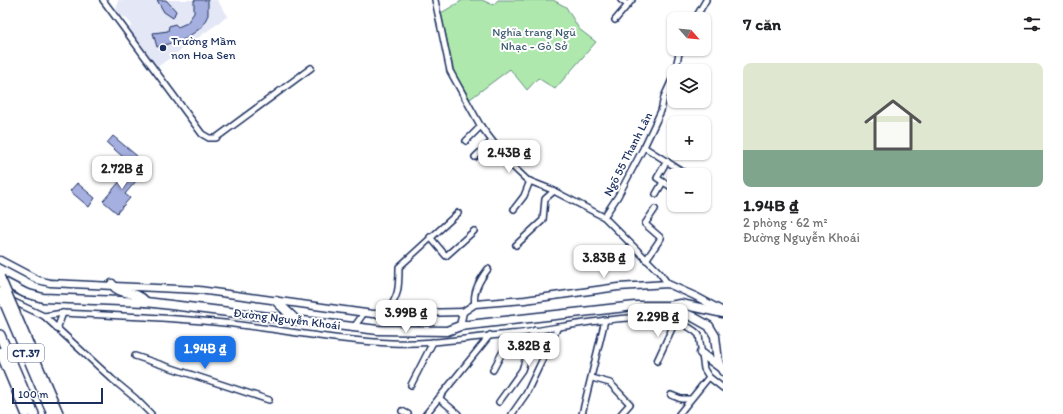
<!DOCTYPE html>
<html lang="vi">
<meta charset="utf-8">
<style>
:root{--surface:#fff;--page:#f2f2f2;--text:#202124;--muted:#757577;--accent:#1a73e8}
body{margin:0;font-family:Itim,sans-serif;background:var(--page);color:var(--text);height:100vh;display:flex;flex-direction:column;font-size:15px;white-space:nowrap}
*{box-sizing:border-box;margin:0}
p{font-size:13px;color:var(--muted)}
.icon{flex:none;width:22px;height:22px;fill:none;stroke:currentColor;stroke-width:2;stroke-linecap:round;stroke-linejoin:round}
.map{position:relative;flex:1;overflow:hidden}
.panel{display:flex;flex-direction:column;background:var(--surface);width:340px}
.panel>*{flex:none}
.needle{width:26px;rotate:117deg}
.controls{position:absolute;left:667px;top:12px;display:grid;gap:8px}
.controls a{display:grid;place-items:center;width:44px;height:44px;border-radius:8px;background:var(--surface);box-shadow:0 1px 3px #0004;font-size:20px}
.scale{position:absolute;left:12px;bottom:10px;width:91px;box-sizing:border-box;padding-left:4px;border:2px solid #1b2f5e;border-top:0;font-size:11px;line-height:14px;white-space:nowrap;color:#1b2f5e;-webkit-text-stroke:3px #fff;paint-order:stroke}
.price{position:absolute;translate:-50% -34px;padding:0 9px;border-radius:8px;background:#fff;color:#222;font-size:13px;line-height:26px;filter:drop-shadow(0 1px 2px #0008)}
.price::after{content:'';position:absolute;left:50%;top:24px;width:12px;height:9px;margin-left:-6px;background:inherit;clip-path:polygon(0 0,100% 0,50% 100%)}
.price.selected{background:var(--accent);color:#fff}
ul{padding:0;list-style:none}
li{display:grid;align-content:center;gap:8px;height:212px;padding:0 20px}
li span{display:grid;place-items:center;height:124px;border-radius:8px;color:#555}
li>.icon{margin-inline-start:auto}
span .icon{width:72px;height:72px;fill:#fffc;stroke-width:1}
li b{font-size:17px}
h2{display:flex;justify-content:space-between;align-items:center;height:48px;padding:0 20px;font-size:17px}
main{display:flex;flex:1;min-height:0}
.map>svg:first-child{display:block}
.built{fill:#e4e7f6}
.green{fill:#afe8ac;stroke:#658c85}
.building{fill:#a6b0e0;stroke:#1b2f5e}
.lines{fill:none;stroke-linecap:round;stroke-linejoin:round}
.minor-casing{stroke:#1b2f5e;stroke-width:8}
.tertiary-casing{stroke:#1b2f5e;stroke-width:9}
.primary-casing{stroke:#1b2f5e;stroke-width:11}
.motorway-casing{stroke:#1b2f5e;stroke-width:12}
.minor{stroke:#fff;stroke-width:5}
.tertiary{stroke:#fff;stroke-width:6}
.primary{stroke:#fff;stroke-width:8}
.motorway{stroke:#fff;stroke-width:9}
.primary-bridge-casing{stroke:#1b2f5e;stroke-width:11;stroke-linecap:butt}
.motorway-bridge-casing{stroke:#1b2f5e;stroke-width:12;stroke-linecap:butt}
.primary-bridge{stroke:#fff;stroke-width:8}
.motorway-bridge{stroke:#fff;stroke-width:9}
.poi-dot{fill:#1b2f5e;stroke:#fff;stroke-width:1.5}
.labels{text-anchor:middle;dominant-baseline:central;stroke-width:4;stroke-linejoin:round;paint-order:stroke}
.shield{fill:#fff;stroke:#5f6d8e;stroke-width:1}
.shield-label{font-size:11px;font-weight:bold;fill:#1b2f5e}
.park-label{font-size:12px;fill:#405d72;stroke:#fff}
.poi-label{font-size:12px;fill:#1b2f5e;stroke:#fff;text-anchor:start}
.street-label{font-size:12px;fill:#1b2f5e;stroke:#fff}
</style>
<main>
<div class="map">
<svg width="723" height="414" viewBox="0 0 723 414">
<rect width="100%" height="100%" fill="#fff"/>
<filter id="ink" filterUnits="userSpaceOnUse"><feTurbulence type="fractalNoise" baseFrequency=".025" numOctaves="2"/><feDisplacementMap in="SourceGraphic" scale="8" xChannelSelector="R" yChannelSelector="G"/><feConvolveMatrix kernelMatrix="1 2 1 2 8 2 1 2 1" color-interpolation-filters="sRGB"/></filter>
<g filter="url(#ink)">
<path class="built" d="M118,0H217L228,16L156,68L129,29L132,25L125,17L119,16L116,11Z"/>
<path class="green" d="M463,0H482L493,5L498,0H553L566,7L579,29L596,42L555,89L538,78L527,90L510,69L470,99L454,72L441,13Z"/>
<g class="building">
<path d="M157,0H166L176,11L173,18L164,12Z"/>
<path d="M194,0H208V15L202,27L185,39L157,47L153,33L168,31L169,26L175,24L178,27L187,23L194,13Z"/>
<path d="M113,136L137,156L130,163L107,143Z"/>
<path d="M133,166L142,174L125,194L130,198L117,213L103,201Z"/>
<path d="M77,183L95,198L89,207L70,191Z"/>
</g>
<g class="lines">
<g class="minor-casing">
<g id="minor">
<path d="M103,0L202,134L209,138H216L311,68"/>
<path d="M435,0L450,71L480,125L509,163L527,180L550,189L604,217L659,272L668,284"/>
<path d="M621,0L628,5"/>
<path d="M695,19L706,0"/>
<path d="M615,20L632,0"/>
<path d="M675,71L680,49"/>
<path d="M466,141L481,126"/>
<path d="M644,147L688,175"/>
<path d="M475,157L492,141"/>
<path d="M667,161L657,178L674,189"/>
<path d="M656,194L663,182"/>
<path d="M514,209L524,196L530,181"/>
<path d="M604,217L618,196L644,147L661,111L664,97L674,75"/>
<path d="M430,237L446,256L474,231"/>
<path d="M516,245L543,220L545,199L554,191"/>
<path d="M646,260L661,238L645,224L655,209"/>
<path d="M10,300L44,316L112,379L135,398L151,414"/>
<path d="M475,304C472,291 481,278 488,269"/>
<path d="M385,315C399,296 399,289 399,267L458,213"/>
<path d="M44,316L63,313C117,316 171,317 224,323C280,329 335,341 391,343C432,345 471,337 511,334C557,331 663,298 699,335L704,369L709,377L723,388"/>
<path d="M354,327L364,313"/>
<path d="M57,329L63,313"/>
<path d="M135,356L269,400"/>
<path d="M657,361L675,322"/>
<path d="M493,370L512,334"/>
<path d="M592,378L610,383L630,404L621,414"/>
<path d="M411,385L433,342"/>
<path d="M671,395L681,399H690"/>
<path d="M439,398L458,414"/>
<path d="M499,402L522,370L535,330"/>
<path d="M402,411L408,414"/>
<path d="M426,414L490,335"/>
<path d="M512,414L526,394L558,327"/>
<path d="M582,414L605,320"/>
<path d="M679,414L709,377"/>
</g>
</g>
<g class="tertiary-casing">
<g id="tertiary">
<path d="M0,260L38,280L50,283L199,290L373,314L463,312"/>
<path d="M460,326L463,312L475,304L525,300L618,287L668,284L695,296L723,311"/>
</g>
</g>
<g class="primary-casing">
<g id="primary">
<path d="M0,280L25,293L43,298L146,302L378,330L447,331L460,326L635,306H667L693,317L709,326L715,336L718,362L723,371"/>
<path d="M112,284C120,296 135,289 146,302"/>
<path d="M276,301L296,320"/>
<path d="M669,306L681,304L723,313"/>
<path d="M0,352L26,414"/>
<path d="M701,353L720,367"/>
</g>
</g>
<g class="motorway-casing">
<path id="motorway" d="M0,335L34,414"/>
</g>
<use href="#minor" class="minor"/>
<use href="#tertiary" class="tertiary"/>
<use href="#primary" class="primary"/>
<use href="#motorway" class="motorway"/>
<g class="primary-bridge-casing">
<path id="primary-bridge" d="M0,277L59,414"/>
</g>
<g class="motorway-bridge-casing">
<path id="motorway-bridge" d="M0,292L52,414"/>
</g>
<use href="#primary-bridge" class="primary-bridge"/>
<use href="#motorway-bridge" class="motorway-bridge"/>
</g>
</g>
<circle class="poi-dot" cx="163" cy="48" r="4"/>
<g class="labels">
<rect class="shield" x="8" y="344" width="36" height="18" rx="3"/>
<g class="shield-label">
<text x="26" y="353">CT.37</text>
</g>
<g class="park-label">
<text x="534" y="32">Nghĩa trang Ngũ<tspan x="534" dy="14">Nhạc - Gò Sở</tspan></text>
</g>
<g class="poi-label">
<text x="171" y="41">Trường Mầm<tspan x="171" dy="14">non Hoa Sen</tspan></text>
</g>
<g class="street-label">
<text transform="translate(628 154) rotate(-63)">Ngõ 55 Thanh Lân</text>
<text transform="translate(287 319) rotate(7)">Đường Nguyễn Khoái</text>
</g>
</g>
</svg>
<div class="controls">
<a><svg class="needle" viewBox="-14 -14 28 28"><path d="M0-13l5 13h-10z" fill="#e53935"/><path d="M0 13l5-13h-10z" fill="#757577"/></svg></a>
<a><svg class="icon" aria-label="layers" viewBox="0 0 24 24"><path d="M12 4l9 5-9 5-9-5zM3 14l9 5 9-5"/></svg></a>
<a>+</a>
<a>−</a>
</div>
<div class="scale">100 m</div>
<b class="price" style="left:509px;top:174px">2.43B ₫</b>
<b class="price" style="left:122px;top:190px">2.72B ₫</b>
<b class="price" style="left:604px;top:279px">3.83B ₫</b>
<b class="price" style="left:406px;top:334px">3.99B ₫</b>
<b class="price" style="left:658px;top:338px">2.29B ₫</b>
<b class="price" style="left:529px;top:367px">3.82B ₫</b>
<b class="price selected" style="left:205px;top:370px">1.94B ₫</b>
</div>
<section class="panel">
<h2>7 căn<svg class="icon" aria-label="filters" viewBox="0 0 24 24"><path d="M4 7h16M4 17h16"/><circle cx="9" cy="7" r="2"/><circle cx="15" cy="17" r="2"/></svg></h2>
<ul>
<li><span style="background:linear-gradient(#dfe7d0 70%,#7fa58c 0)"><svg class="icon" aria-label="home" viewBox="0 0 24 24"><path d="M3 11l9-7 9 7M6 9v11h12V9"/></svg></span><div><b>1.94B ₫</b><p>2 phòng · 62 m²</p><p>Đường Nguyễn Khoái</p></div></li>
</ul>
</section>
</main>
